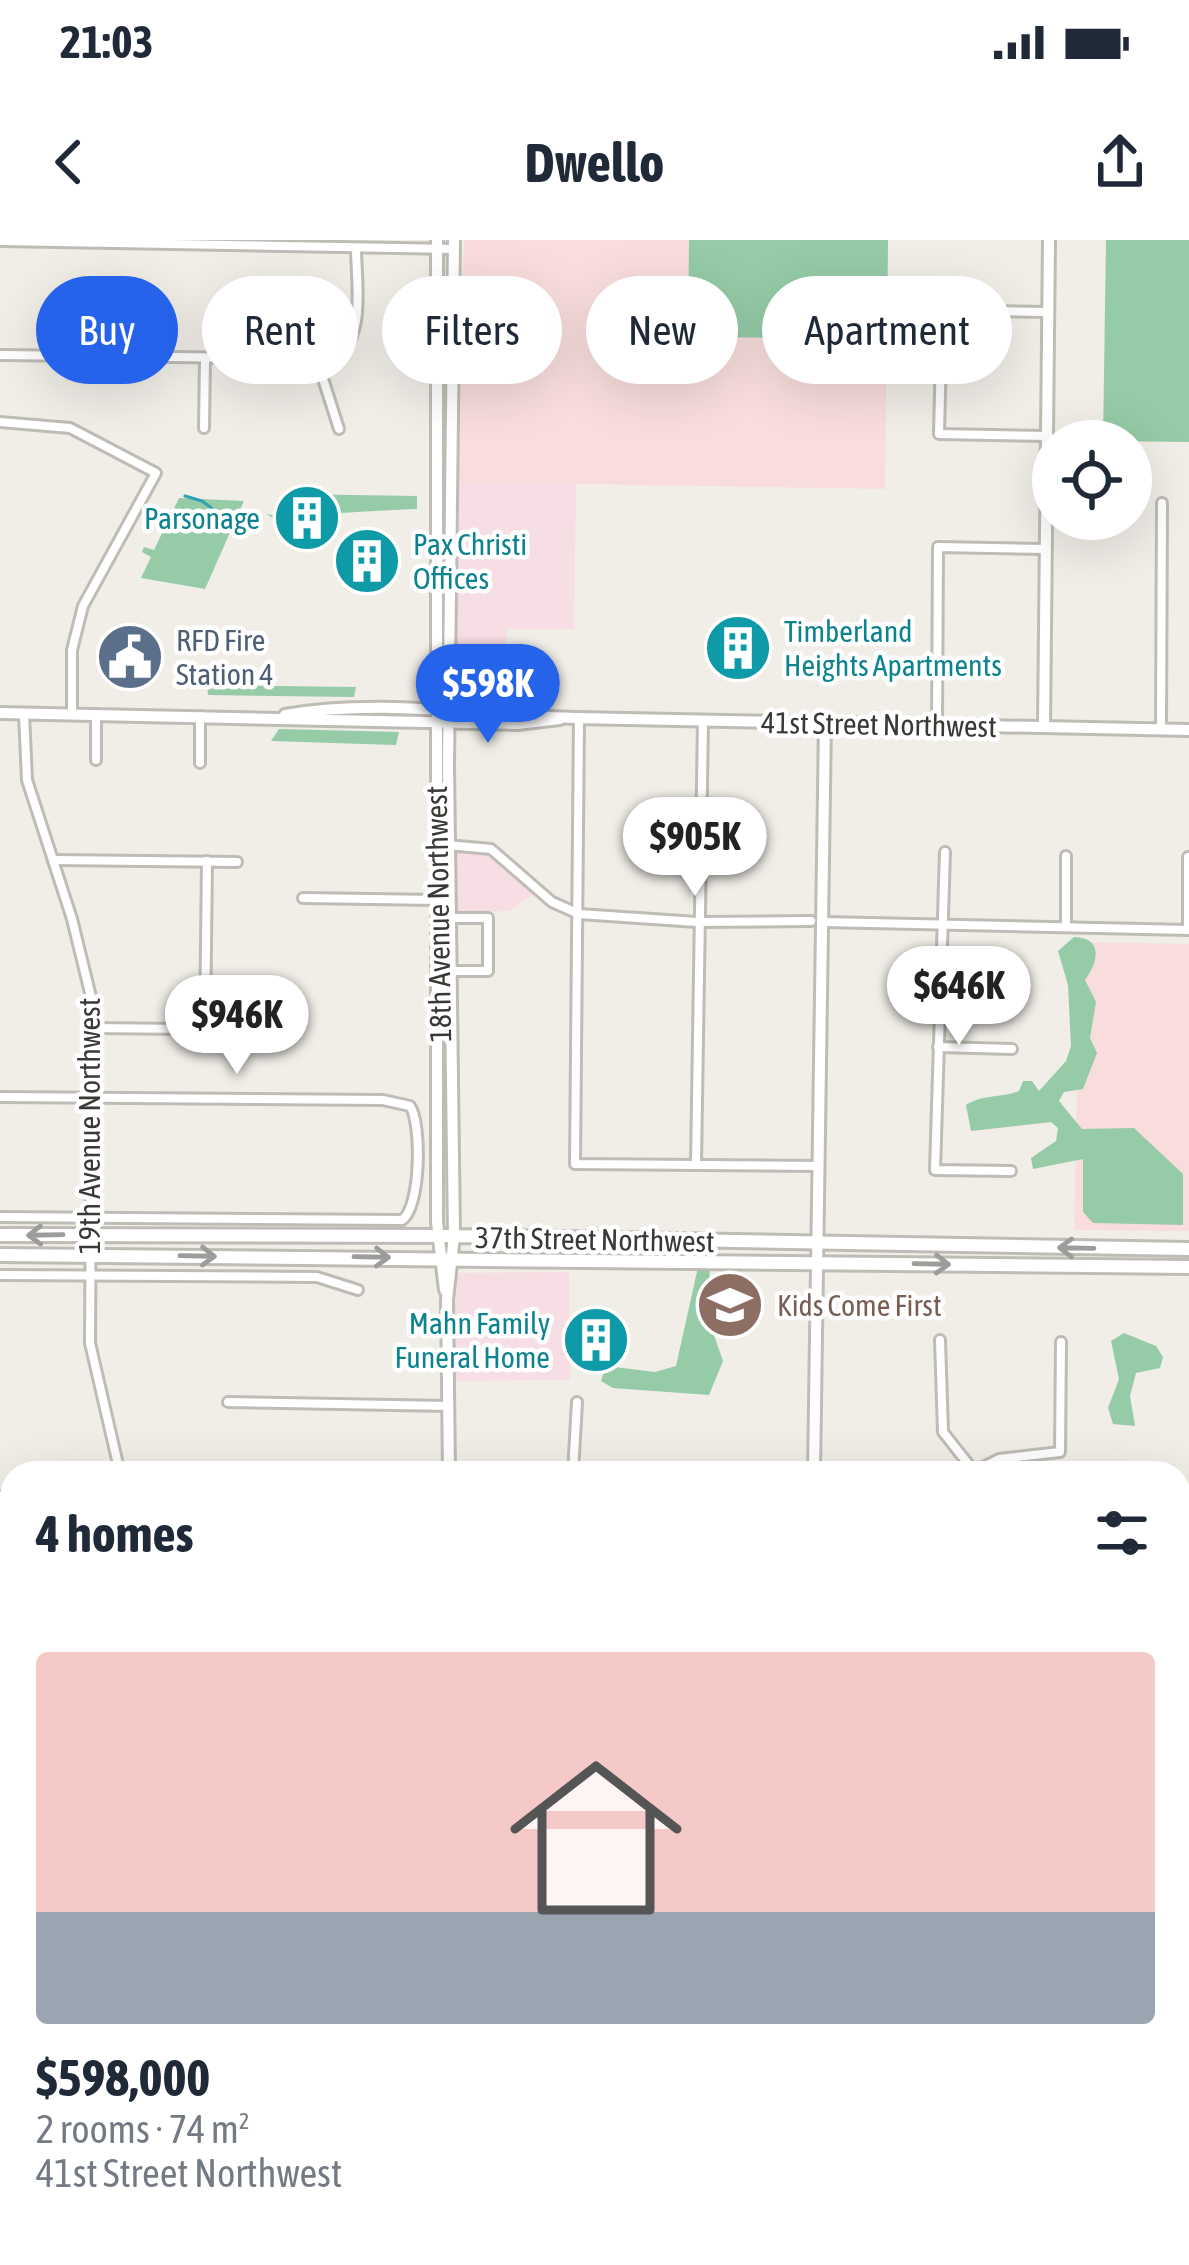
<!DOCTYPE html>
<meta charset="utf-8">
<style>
:root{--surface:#fff;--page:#f6f6f7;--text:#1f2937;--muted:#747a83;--accent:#2563eb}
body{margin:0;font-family:"Asap Condensed",sans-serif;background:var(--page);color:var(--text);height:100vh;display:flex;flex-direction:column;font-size:45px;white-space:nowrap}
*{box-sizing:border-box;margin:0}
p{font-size:39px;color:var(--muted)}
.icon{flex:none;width:66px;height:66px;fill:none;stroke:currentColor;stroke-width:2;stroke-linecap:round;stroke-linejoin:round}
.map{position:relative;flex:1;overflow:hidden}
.panel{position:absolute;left:0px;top:1221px;width:1191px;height:804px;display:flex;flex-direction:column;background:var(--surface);border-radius:36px 36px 0 0;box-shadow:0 12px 48px #0002}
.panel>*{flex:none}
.top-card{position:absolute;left:36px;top:36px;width:1119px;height:108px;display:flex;gap:24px}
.buttons{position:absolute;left:1032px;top:180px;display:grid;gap:24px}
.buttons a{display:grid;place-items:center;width:120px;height:120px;border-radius:50%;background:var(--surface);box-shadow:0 12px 48px #0002;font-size:60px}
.price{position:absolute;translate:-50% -102px;padding:0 27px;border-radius:42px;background:#fff;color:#222;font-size:39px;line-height:78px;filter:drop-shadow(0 3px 6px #0008)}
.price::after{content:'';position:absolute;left:50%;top:72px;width:36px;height:27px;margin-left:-18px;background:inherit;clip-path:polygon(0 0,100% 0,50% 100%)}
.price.on{background:var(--accent);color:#fff}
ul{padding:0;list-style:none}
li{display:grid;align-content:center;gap:24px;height:636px;padding:0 36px}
li span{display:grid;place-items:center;height:372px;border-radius:12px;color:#555}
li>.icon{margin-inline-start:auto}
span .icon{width:216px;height:216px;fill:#fffc;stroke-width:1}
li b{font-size:51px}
h2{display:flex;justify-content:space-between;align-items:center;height:144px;padding:0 36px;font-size:51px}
.tag{padding:0 42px;border-radius:54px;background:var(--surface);box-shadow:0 12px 48px #0002;font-size:42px;line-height:108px}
.tag.on{background:var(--accent);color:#fff}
.status{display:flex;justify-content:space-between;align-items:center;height:84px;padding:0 60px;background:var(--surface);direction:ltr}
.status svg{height:33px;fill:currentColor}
header{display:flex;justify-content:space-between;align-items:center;height:156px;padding:0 36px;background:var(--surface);font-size:54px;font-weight:700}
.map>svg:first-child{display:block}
.commercial{fill:#f7dde4}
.education{fill:#f8dddc}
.green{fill:#95cba7}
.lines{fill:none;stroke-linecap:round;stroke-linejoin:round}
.stream{stroke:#2ca4b5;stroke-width:3}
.street-casing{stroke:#bfbcb6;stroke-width:14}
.secondary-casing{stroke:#bfbcb6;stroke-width:16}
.primary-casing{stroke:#bfbcb6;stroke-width:18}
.street{stroke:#fff;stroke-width:8}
.secondary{stroke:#fff;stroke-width:10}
.primary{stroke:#fff;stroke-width:12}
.oneway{stroke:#9c9c9a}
.labels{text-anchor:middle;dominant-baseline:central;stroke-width:9;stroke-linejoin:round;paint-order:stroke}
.culture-label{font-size:30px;fill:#0d838f;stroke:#fff;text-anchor:end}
.service-label{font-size:30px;fill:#4e5e75;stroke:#fff;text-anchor:start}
.street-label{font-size:30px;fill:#3a3936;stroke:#fff}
.education-label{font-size:30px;fill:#785e54;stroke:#fff;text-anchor:start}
</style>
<div class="status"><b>21:03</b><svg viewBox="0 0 49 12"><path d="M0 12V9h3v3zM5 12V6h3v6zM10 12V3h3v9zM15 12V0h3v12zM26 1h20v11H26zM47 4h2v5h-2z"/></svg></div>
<header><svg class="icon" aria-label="back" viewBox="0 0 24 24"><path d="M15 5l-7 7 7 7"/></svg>Dwello<svg class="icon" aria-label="share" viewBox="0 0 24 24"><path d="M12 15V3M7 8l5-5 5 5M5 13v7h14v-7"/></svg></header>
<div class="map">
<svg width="1189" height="2025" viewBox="0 0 1189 2025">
<rect width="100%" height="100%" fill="#f1eee8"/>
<g class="commercial">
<path d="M457,242L576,243L574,389H507L506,460L456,459Z"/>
<path d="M437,606L491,609L539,650L510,671L443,673Z"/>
<path d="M569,1032L570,1140L448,1141L447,1033Z"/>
<path d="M0,1938H12V2013H57V2025H0Z"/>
</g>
<g class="education">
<path d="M464,0H888L885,249L457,242Z"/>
<path d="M1080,702L1189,704V991L1074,990Z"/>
</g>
<g class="green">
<path d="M689,0H888L887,98L688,97Z"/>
<path d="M1106,0H1189V202L1103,201Z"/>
<path d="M288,254L417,256V269C398,269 322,275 314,273L315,267L298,261L289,280L294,289L266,274L284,277L287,269L281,264H287Z"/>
<path d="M179,258L244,261L205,349L141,338L151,317L142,312L144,307L154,310Z"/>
<path d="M207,445L356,447L354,457L208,455Z"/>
<path d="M279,489L399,492L396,505L271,501Z"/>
<path d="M1074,697C1104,698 1098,722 1085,740L1096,762L1090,798L1097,813L1083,849L1064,852L1059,861L1082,889L1134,888L1183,934V985L1093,983L1083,972V919L1033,929L1031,918L1056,901L1058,888L1051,882L971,891L966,865C982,854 1001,858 1019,851L1023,841H1032L1039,851L1066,821L1071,806L1068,745L1058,711Z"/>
<path d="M698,1027L710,1029L707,1075L723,1121L709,1155L613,1148L601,1141L606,1126L655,1132L676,1126Z"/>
<path d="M1124,1093L1156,1106L1163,1117L1160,1128L1136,1133L1130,1156L1135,1186L1113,1184L1108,1168L1119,1139L1111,1101Z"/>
</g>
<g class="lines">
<g class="stream">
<path d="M185,256L202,261L234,285"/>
<path d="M1179,1357L1189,1354"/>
<path d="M0,1509L12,1511"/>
</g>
<g class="street-casing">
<g id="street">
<path d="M0,1L454,9"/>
<path d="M0,115L330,119C368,104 356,42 356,8"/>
<path d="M317,120L339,189"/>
<path d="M0,182L70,188L156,233L83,366L72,410V474"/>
<path d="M204,188L205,119"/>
<path d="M1046,196L939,194L942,70L1048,72"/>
<path d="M24,474L27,540L72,679L92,761L90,1103L120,1233"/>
<path d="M96,474V520"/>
<path d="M579,478L575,924L818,926"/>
<path d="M937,485L938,307L1045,309"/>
<path d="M1161,489L1162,263"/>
<path d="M200,523V476"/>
<path d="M447,605L491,609L552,662L579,674L697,682L811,681"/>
<path d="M945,612L935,930L1011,931"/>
<path d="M1066,616V686"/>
<path d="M53,620L237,622"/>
<path d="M303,658L437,660"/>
<path d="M450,678H488V731H450"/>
<path d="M823,682L1189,690"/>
<path d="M1188,690V617"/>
<path d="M92,788L281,790"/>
<path d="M205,789L207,621"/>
<path d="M938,807L1012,809"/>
<path d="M0,857L383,860L410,866C422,883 421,968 402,980L0,977"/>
<path d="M696,925L703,480"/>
<path d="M0,1035L317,1037L358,1050"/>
<path d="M940,1100L943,1192L973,1230"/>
<path d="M228,1162L449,1166"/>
<path d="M573,1233L577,1162"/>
<path d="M971,1233L999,1219L1060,1212L1061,1102"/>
<path d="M0,1256L12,1303"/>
<path d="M1179,1273L1189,1271"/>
<path d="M1179,1434L1189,1431"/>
<path d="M0,1570H12"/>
<path d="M1179,1660L1189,1661"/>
<path d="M0,1698H12"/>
<path d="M0,1857H12"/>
<path d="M1179,1916L1189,1909"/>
<path d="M627,2013V2025"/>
<path d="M741,2013V2025"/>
<path d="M856,2013V2025"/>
<path d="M1001,2025L1027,2013"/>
</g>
</g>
<g class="secondary-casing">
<g id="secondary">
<path d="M437,0V982L445,1050"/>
<path d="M0,473L517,484L560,479"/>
<path d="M285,475C381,458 480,476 576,478C781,483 985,486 1189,490"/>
<path d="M1044,487L1049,0"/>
<path d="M449,1233L447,1060L454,996L448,525L454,0"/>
<path d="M814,1233L825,482"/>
<path d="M0,1469L12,1473"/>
<path d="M1179,1544L1189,1545"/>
<path d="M1179,1973L1189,1987"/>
<path d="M456,2013V2025"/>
</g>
</g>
<g class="primary-casing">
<g id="primary">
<path d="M0,995L446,996L1189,1009"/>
<path d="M0,1015L1189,1027"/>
</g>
</g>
<use href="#street" class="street"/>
<use href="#secondary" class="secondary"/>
<use href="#primary" class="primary"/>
</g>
<defs><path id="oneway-shaft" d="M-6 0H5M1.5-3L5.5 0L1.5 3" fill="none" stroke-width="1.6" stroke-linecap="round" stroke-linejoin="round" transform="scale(3)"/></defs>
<g class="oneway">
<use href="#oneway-shaft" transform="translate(45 995) rotate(179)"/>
<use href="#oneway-shaft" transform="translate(1076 1008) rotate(-179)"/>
<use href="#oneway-shaft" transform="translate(198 1016) rotate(1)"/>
<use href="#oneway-shaft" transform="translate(372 1017) rotate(1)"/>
<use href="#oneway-shaft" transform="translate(932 1024) rotate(1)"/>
</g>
<defs>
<g id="building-disc" transform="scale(3.45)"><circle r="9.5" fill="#0f9aa8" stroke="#fff"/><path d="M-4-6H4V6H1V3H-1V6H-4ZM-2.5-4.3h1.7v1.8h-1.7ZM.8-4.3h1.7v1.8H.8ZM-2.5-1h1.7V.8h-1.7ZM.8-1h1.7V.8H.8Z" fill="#fff"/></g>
<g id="civic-disc" transform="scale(3.45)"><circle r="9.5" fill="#5c6f8a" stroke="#fff"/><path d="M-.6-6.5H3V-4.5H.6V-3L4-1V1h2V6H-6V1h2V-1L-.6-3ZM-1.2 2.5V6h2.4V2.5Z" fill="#fff"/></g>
<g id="school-disc" transform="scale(3.45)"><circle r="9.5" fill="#8d6e63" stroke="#fff"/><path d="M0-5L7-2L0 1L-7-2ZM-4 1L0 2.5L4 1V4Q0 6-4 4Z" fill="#fff"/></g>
</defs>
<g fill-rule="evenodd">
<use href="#building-disc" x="307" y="278"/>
<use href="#building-disc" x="367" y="321"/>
<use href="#building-disc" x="738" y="408"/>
<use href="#civic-disc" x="130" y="417"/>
<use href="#school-disc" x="730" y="1065"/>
<use href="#building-disc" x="596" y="1100"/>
</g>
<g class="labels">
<g class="culture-label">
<text x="260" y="278">Parsonage</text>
<text x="413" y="304" text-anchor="start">Pax Christi<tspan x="413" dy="34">Offices</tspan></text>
<text x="784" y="391" text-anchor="start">Timberland<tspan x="784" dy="34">Heights Apartments</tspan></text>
<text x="550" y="1083">Mahn Family<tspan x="550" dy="34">Funeral Home</tspan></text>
</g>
<g class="service-label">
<text x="176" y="400">RFD Fire<tspan x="176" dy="34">Station 4</tspan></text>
</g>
<g class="street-label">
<text transform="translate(879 484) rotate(1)">41st Street Northwest</text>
<text transform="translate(438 674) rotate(-91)">18th Avenue Northwest</text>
<text transform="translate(89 886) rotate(-90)">19th Avenue Northwest</text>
<text transform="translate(595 999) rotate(1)">37th Street Northwest</text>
</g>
<g class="education-label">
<text x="777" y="1065">Kids Come First</text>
</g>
</g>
</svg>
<div class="buttons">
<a><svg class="icon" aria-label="locate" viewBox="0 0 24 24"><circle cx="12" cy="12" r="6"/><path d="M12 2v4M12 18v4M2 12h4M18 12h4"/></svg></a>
</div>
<b class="price on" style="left:488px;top:506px">$598K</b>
<b class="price" style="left:695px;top:659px">$905K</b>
<b class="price" style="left:959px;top:808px">$646K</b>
<b class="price" style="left:237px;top:837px">$946K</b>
<div class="top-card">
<a class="tag on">Buy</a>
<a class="tag">Rent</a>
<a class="tag">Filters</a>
<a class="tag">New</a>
<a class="tag">Apartment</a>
</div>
<section class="panel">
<h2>4 homes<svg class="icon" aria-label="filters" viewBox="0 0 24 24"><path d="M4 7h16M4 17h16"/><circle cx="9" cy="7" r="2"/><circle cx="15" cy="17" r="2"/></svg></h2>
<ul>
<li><span style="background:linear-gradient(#f6c9c9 70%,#9aa5b1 0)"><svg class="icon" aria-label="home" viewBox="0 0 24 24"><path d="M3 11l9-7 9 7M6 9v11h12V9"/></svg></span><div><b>$598,000</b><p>2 rooms · 74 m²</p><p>41st Street Northwest</p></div></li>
</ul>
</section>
</div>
